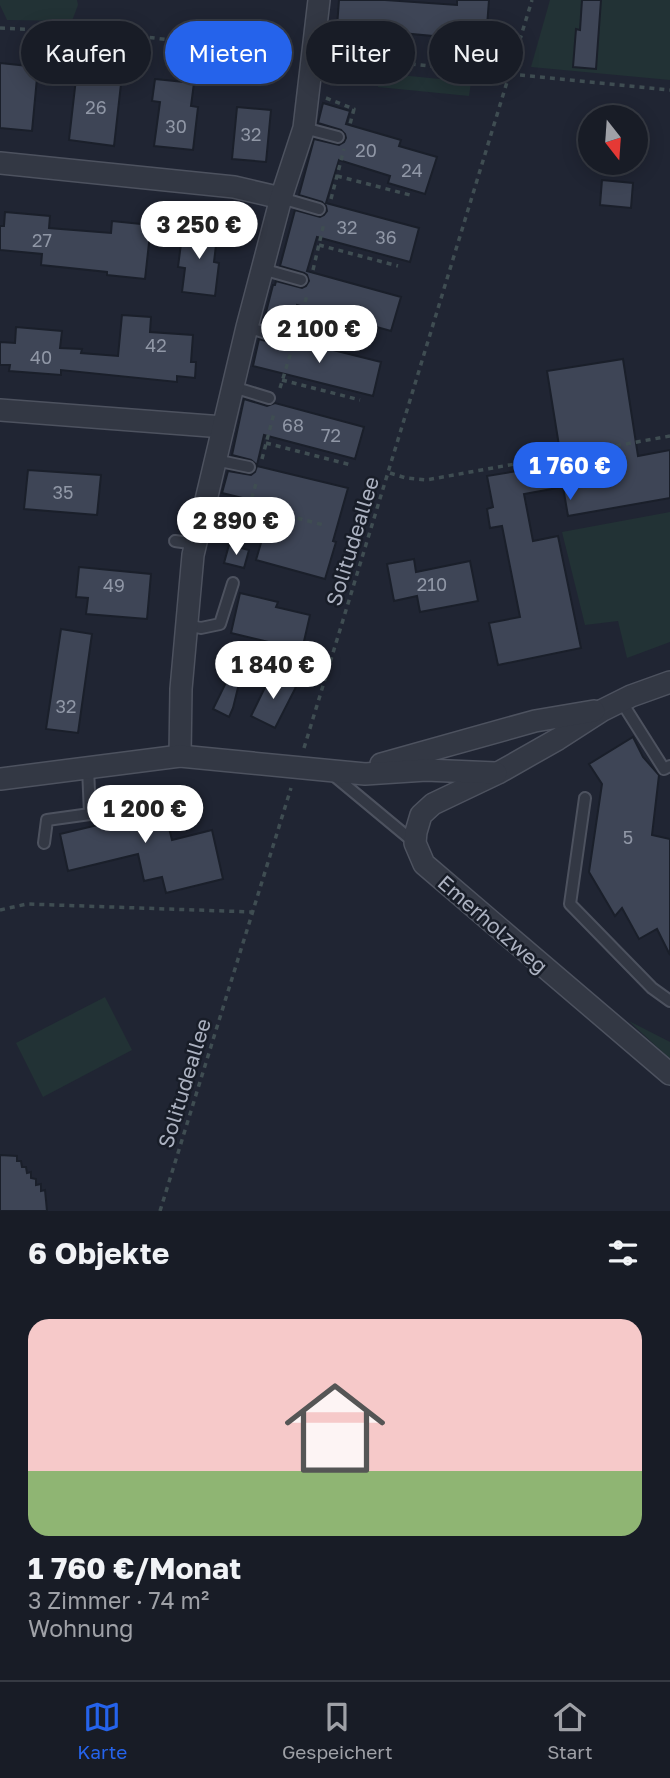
<!DOCTYPE html>
<html lang="de">
<meta charset="utf-8">
<style>
:root{--surface:#181c26;--page:#252932;--text:#f1f3f6;--muted:#9fa1a7;--line:#363a43;--accent:#2563eb}
body{margin:0;font-family:"Golos Text",sans-serif;background:var(--page);color:var(--text);height:100vh;display:flex;flex-direction:column;font-size:26px;white-space:nowrap}
*{box-sizing:border-box;margin:0}
p{font-size:23px;color:var(--muted)}
.icon{flex:none;width:38px;height:38px;fill:none;stroke:currentColor;stroke-width:2;stroke-linecap:round;stroke-linejoin:round}
.map{position:relative;height:1211px;overflow:hidden}
.details{display:flex;flex-direction:column;background:var(--surface);flex:1}
.details>*{flex:none}
.guide{position:absolute;left:21px;top:21px;width:628px;height:63px;display:flex;gap:14px}
.needle{width:46px;rotate:163deg}
.tools{position:absolute;left:578px;top:105px;display:grid;gap:14px}
.tools a{display:grid;place-items:center;width:70px;height:70px;border-radius:50%;background:var(--surface);box-shadow:0 4px 18px #0003,0 0 0 2px var(--line);font-size:35px}
.price{position:absolute;translate:-50% -60px;padding:0 16px;border-radius:24px;background:#fff;color:#222;font-size:23px;line-height:46px;filter:drop-shadow(0 2px 4px #0008)}
.price::after{content:'';position:absolute;left:50%;top:42px;width:21px;height:16px;margin-left:-10px;background:inherit;clip-path:polygon(0 0,100% 0,50% 100%)}
.price.current{background:var(--accent);color:#fff}
ul{padding:0;list-style:none}
li{display:grid;align-content:center;gap:14px;height:371px;padding:0 28px}
li+li{border-top:2px solid var(--line)}
li span{display:grid;place-items:center;height:217px;border-radius:21px;color:#555}
li>.icon{margin-inline-start:auto}
span .icon{width:126px;height:126px;fill:#fffc;stroke-width:1}
li b{font-size:30px}
h2{display:flex;justify-content:space-between;align-items:center;height:84px;padding:0 28px;font-size:30px}
.pill{padding:0 24px;border-radius:32px;background:var(--surface);box-shadow:0 4px 18px #0003,0 0 0 2px var(--line);font-size:24px;line-height:63px}
.pill.current{background:var(--accent);color:#fff}
.menu{display:flex;justify-content:space-around;align-items:center;height:98px;border-top:2px solid var(--line);background:var(--surface);font-size:19px;color:var(--muted)}
.menu a{display:grid;justify-items:center;gap:4px}
.menu .current{color:var(--accent)}
.map>svg:first-child{display:block}
.green{fill:#223235}
.building{fill:#3e4556;stroke:#1a1f2a;stroke-width:2}
.lines{fill:none;stroke-linecap:round;stroke-linejoin:round}
.service-casing{stroke:#4d525f;stroke-width:14}
.minor-casing{stroke:#4d525f;stroke-width:24}
.path{stroke:#3f4d52;stroke-width:3.5;stroke-dasharray:5 5;stroke-linecap:butt}
.service{stroke:#333844;stroke-width:10}
.minor{stroke:#333844;stroke-width:21}
.labels{text-anchor:middle;dominant-baseline:central;stroke-width:5;stroke-linejoin:round;paint-order:stroke}
.number-label{font-size:18px;fill:#9097a6}
.street-label{font-size:21px;fill:#acb2c1;stroke:#181d28}
</style>
<div class="map">
<svg width="670" height="1211" viewBox="0 0 670 1211">
<rect width="100%" height="100%" fill="#202533"/>
<g class="green">
<path d="M0,0H77L78,5L72,21L7,20L0,5Z"/>
<path d="M550,0H670V80L531,67Z"/>
<path d="M379,73L471,82L469,96L378,87Z"/>
<path d="M670,512V642L627,658L618,621L585,625L562,532Z"/>
<path d="M105,997L132,1050L43,1097L16,1043Z"/>
<path d="M629,1021L670,1042V1059Z"/>
</g>
<g class="building">
<path d="M339,0H385L457,5V0H489L485,53L453,51L454,38L337,27Z"/>
<path d="M582,0H601L596,69L573,67L576,29L580,30Z"/>
<path d="M0,63L38,67L32,131L0,128Z"/>
<path d="M77,70L122,75L114,146L69,140Z"/>
<path d="M155,79L194,83L191,106L198,107L193,150L154,146L160,102L152,101Z"/>
<path d="M323,103L350,111L346,124L401,140L399,146L437,157L425,194L388,183L390,176L339,160L326,203L419,228L410,262L317,237L307,271L401,297L391,331L297,305L290,333L263,324L273,285H275L276,281L302,288L306,286L309,281L307,275L304,273L280,266L295,210L320,217L324,215L327,211L326,206L322,202L299,195L314,139L339,145L344,142L346,138L345,134L341,130L318,123Z"/>
<path d="M237,107L271,110L266,162L232,159Z"/>
<path d="M602,180L633,183L631,208L600,205Z"/>
<path d="M5,212L50,216L49,228L111,233L112,221L151,225L145,279L107,275V272L41,265L42,254L0,250V226H4Z"/>
<path d="M203,226L218,228L214,262L219,263L215,296L182,292L185,268L178,267L183,228L202,231Z"/>
<path d="M122,315L151,317L150,332L193,335L191,362H196L195,378L177,376V382L61,370V375L9,371L10,365H0V342L15,343L16,327L62,331L60,348L82,349L81,353L118,356Z"/>
<path d="M259,339L286,347L291,344L293,340L381,362L373,396L253,366Z"/>
<path d="M623,359L638,456L670,450V498L568,516L563,487L524,494L533,541L558,536L581,648L498,665L489,623L520,617L502,526L490,528L487,509L493,507L487,476L542,467L541,461L561,458L547,371Z"/>
<path d="M244,399L267,406L275,403L364,427L355,459L264,435L257,465L251,460L232,455Z"/>
<path d="M257,466L348,488L333,541L336,542L325,579L256,560L272,505L222,493L228,471L251,475L255,472Z"/>
<path d="M28,470L101,475L97,515L24,509Z"/>
<path d="M229,545L249,550L244,568L224,563Z"/>
<path d="M414,559L416,572L470,561L478,601L420,612L417,596L394,601L387,564Z"/>
<path d="M79,567L151,574L147,619L86,614L88,598L76,597Z"/>
<path d="M240,593L278,602L276,607L310,615L302,650L231,633Z"/>
<path d="M61,629L92,634L78,733L46,729Z"/>
<path d="M239,656L245,659L233,708L229,717L213,709Z"/>
<path d="M271,675L296,687L275,728L251,716Z"/>
<path d="M633,737L643,757L659,775L652,835L670,839V955L657,929L639,939L622,908L615,916L589,872L602,784L589,764Z"/>
<path d="M160,792L172,840L212,830L223,879L166,893L162,877L144,881L138,854L68,871L60,834L102,824L98,807Z"/>
<path d="M0,1155L17,1156V1161H21L22,1167H26L27,1173L31,1172V1178L36,1179V1185L41,1184V1191L45,1190L47,1211H0Z"/>
</g>
<g class="lines">
<g class="service-casing">
<g id="service">
<path d="M304,128L338,137"/>
<path d="M281,198L319,209"/>
<path d="M262,269L301,280"/>
<path d="M247,327L285,339"/>
<path d="M233,387L269,398"/>
<path d="M215,460L249,467"/>
<path d="M175,541L196,544"/>
<path d="M186,625L201,628L220,624L233,583"/>
<path d="M621,701L664,769L670,766"/>
<path d="M332,774L415,843"/>
<path d="M585,798L570,904L652,988L670,1001"/>
<path d="M44,843L47,820L90,814L88,768"/>
</g>
</g>
<g class="minor-casing">
<g id="minor">
<path d="M0,163L234,187L281,198"/>
<path d="M0,410L223,427"/>
<path d="M670,682L631,696L603,710L558,739L498,773L433,804L421,815L416,832L415,843L424,864L670,1074"/>
<path d="M180,756L181,689L193,555L247,327L281,198L304,128L319,0"/>
<path d="M381,764L535,721L594,711"/>
<path d="M0,779L180,756L365,774L426,770L496,773"/>
</g>
</g>
<g class="path">
<path d="M0,28L122,34L292,55"/>
<path d="M331,56L670,90"/>
<path d="M326,98L354,109L349,128"/>
<path d="M337,176L414,196"/>
<path d="M331,199L344,149"/>
<path d="M319,245L398,266"/>
<path d="M313,270L324,223"/>
<path d="M302,316L375,335"/>
<path d="M297,331L307,295"/>
<path d="M282,380L360,400"/>
<path d="M280,388L291,352"/>
<path d="M266,443L351,465"/>
<path d="M262,459L274,413"/>
<path d="M390,473L406,478L426,480L670,436"/>
<path d="M226,502L250,504L257,480"/>
<path d="M250,504L254,507L324,525"/>
<path d="M304,748L532,0"/>
<path d="M0,910L27,904L252,912"/>
<path d="M160,1211L291,788"/>
</g>
<use href="#service" class="service"/>
<use href="#minor" class="minor"/>
</g>
<g class="labels">
<g class="number-label">
<text x="96" y="107">26</text>
<text x="176" y="126">30</text>
<text x="251" y="134">32</text>
<text x="366" y="150">20</text>
<text x="412" y="170">24</text>
<text x="347" y="227">32</text>
<text x="386" y="237">36</text>
<text x="42" y="240">27</text>
<text x="156" y="345">42</text>
<text x="41" y="357">40</text>
<text x="293" y="425">68</text>
<text x="331" y="435">72</text>
<text x="63" y="492">35</text>
<text x="432" y="584">210</text>
<text x="114" y="585">49</text>
<text x="66" y="706">32</text>
<text x="628" y="837">5</text>
</g>
<g class="street-label">
<text transform="translate(352 541) rotate(-73)">Solitudeallee</text>
<text transform="translate(493 924) rotate(41)">Emerholzweg</text>
<text transform="translate(184 1083) rotate(-73)">Solitudeallee</text>
</g>
</g>
</svg>
<div class="tools">
<a><svg class="needle" viewBox="-14 -14 28 28"><path d="M0-13l5 13h-10z" fill="#e53935"/><path d="M0 13l5-13h-10z" fill="#9fa1a7"/></svg></a>
</div>
<b class="price" style="left:199px;top:261px">3 250 €</b>
<b class="price" style="left:319px;top:365px">2 100 €</b>
<b class="price current" style="left:570px;top:502px">1 760 €</b>
<b class="price" style="left:236px;top:557px">2 890 €</b>
<b class="price" style="left:273px;top:701px">1 840 €</b>
<b class="price" style="left:145px;top:845px">1 200 €</b>
<div class="guide">
<a class="pill">Kaufen</a>
<a class="pill current">Mieten</a>
<a class="pill">Filter</a>
<a class="pill">Neu</a>
</div>
</div>
<section class="details">
<h2>6 Objekte<svg class="icon" aria-label="filters" viewBox="0 0 24 24"><path d="M4 7h16M4 17h16"/><circle cx="9" cy="7" r="2"/><circle cx="15" cy="17" r="2"/></svg></h2>
<ul>
<li><span style="background:linear-gradient(#f6c9c9 70%,#8fb573 0)"><svg class="icon" aria-label="home" viewBox="0 0 24 24"><path d="M3 11l9-7 9 7M6 9v11h12V9"/></svg></span><div><b>1 760 €/Monat</b><p>3 Zimmer · 74 m²</p><p>Wohnung</p></div></li>
</ul>
</section>
<nav class="menu">
<a class="current"><svg class="icon" aria-label="map" viewBox="0 0 24 24"><path d="M3 6l6-2 6 2 6-2v14l-6 2-6-2-6 2zM9 4v14M15 6v14"/></svg>Karte</a>
<a><svg class="icon" aria-label="saved" viewBox="0 0 24 24"><path d="M7 4h10v16l-5-4-5 4z"/></svg>Gespeichert</a>
<a><svg class="icon" aria-label="home" viewBox="0 0 24 24"><path d="M3 11l9-7 9 7M6 9v11h12V9"/></svg>Start</a>
</nav>
